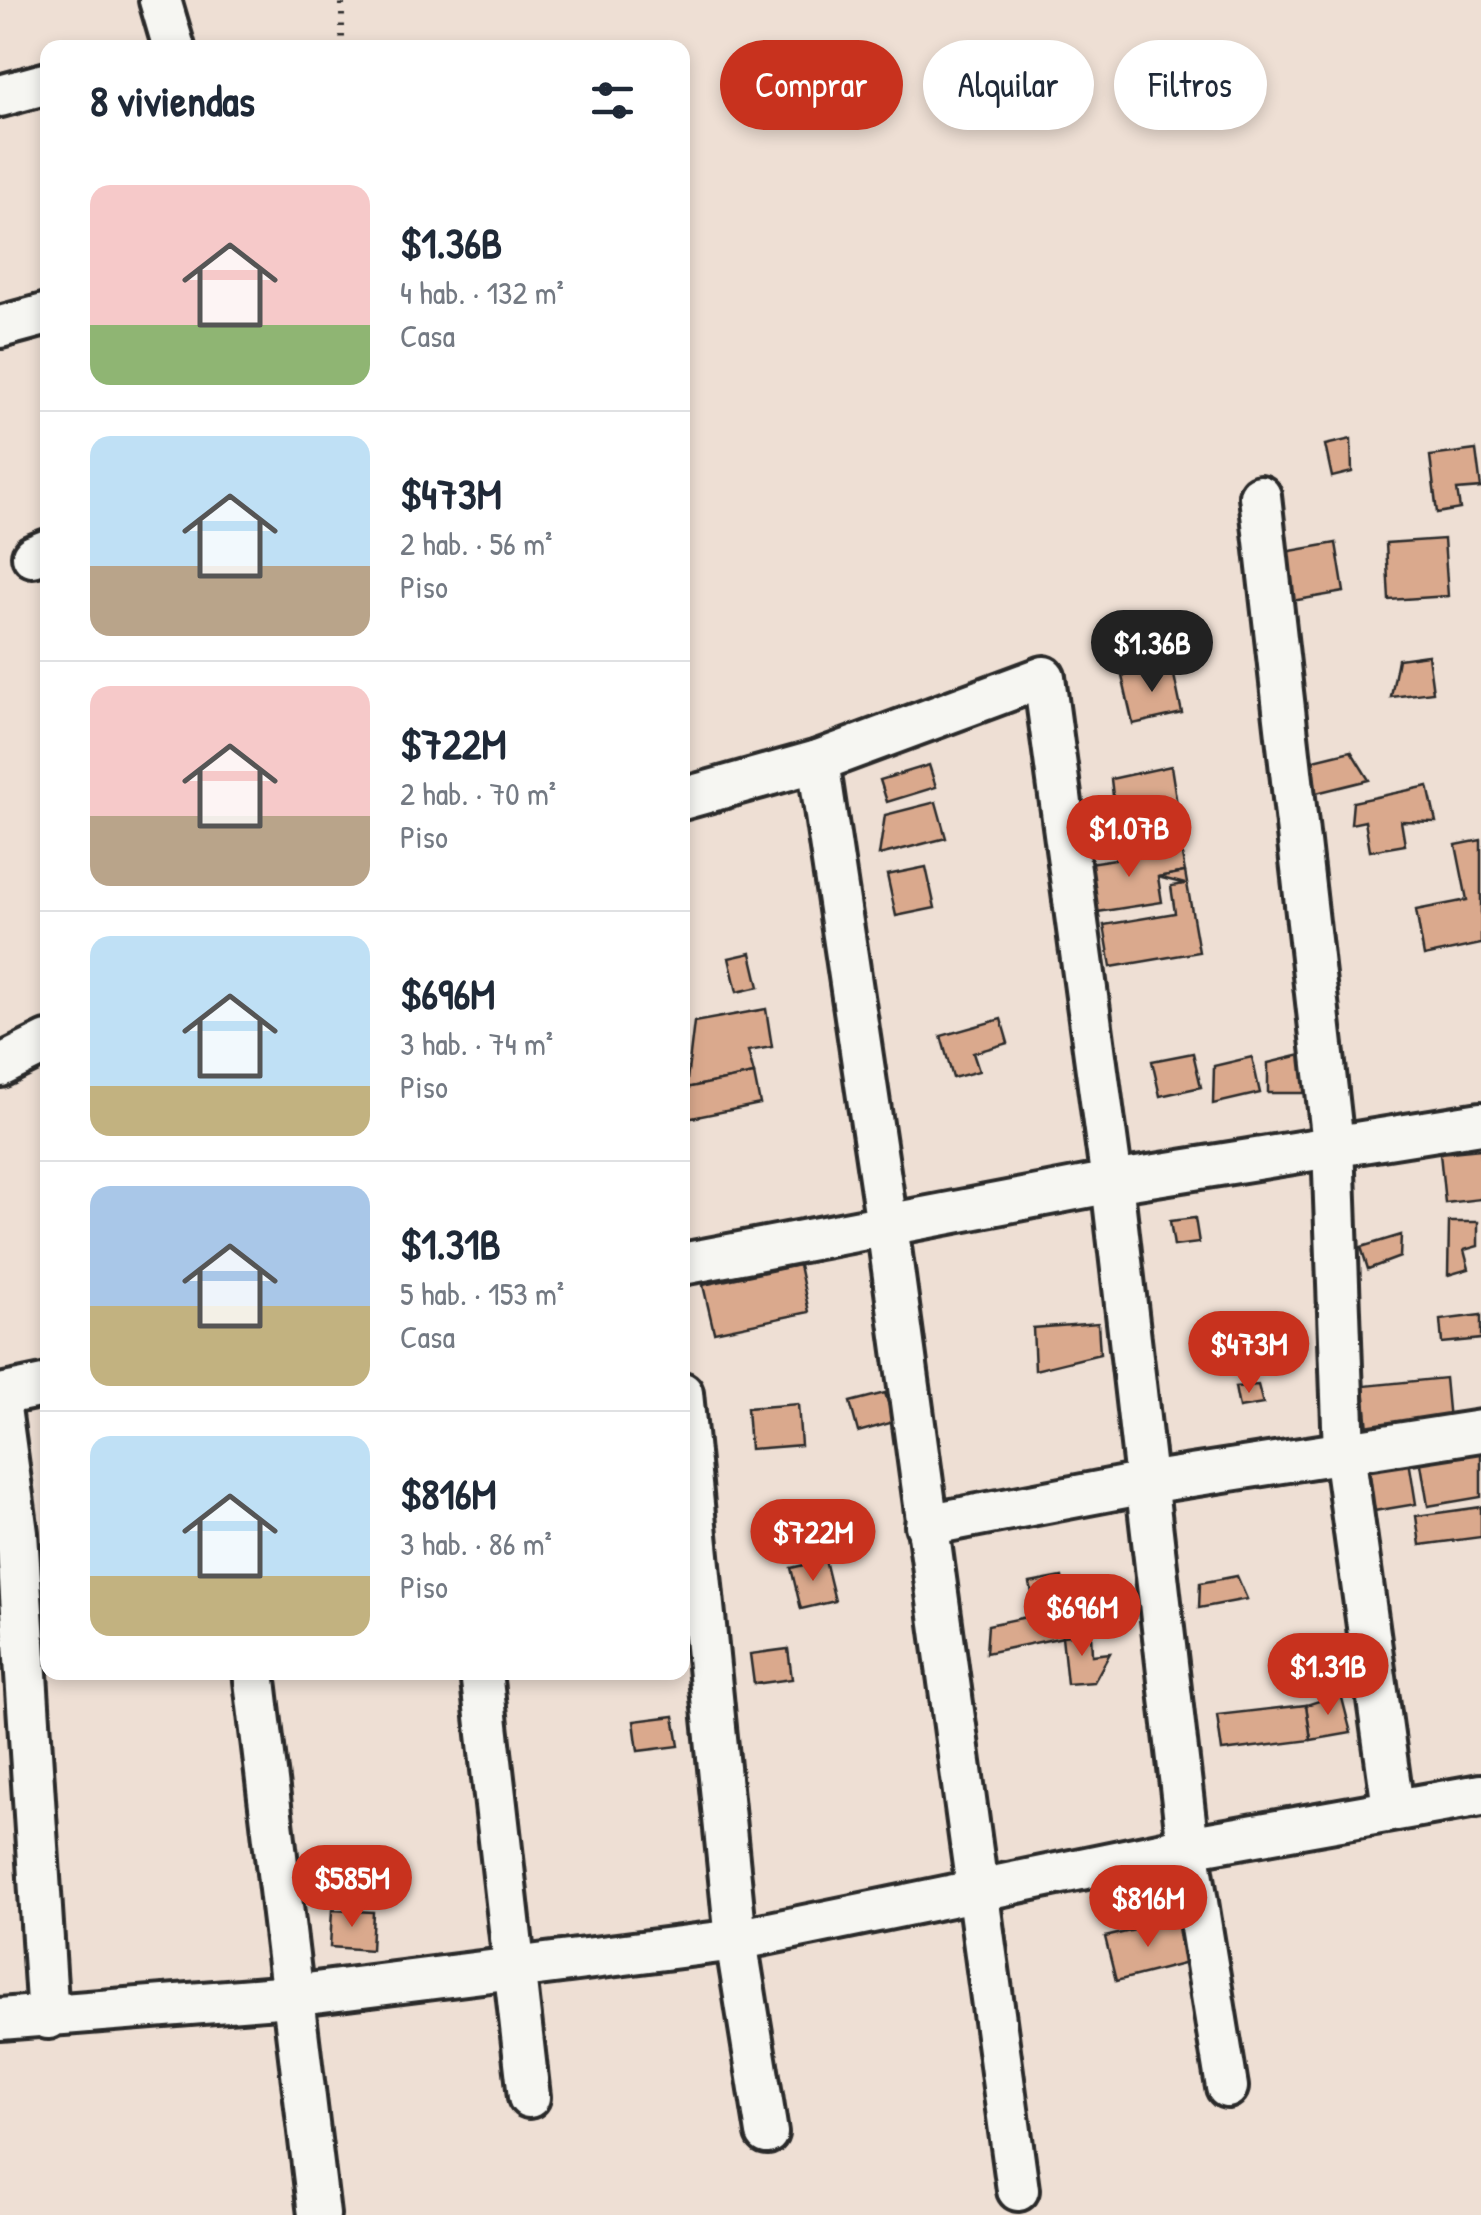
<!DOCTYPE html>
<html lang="es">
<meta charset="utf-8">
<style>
:root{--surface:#fff;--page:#f2f2f3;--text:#1f2937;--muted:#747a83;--line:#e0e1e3;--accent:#c8321e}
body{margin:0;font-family:"Patrick Hand",sans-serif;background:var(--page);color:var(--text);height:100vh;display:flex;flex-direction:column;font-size:38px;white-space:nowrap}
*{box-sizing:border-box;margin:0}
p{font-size:32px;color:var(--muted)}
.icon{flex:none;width:55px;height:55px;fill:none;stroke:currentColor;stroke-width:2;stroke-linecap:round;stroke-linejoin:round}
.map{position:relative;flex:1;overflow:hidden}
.details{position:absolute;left:40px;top:40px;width:650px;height:1640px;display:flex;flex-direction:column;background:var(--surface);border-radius:20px;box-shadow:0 5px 15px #0003}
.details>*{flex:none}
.guide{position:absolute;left:720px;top:40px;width:610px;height:90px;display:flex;gap:20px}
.price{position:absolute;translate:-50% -85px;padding:0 22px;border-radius:35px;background:var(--accent);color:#fff;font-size:32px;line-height:65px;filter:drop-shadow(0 2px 5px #0008)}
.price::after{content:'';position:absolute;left:50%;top:60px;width:30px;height:22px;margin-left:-15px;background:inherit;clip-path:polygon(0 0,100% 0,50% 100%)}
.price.current{background:#222;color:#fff}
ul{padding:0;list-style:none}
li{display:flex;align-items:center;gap:30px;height:250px;padding:0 50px}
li+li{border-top:2px solid var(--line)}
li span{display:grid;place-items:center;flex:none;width:280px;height:200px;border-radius:20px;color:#555}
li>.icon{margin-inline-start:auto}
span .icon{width:120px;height:120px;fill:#fffc;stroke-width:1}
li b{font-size:42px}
h2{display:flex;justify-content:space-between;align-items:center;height:120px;padding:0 50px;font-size:42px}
.pill{padding:0 35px;border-radius:45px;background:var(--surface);box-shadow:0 5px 15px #0003;font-size:35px;line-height:90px}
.pill.current{background:var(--accent);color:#fff}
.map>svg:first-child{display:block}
.building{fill:#daa98d;stroke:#2b2b2b;stroke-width:2.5}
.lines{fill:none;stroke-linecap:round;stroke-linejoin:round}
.street-casing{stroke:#2b2b2b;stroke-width:48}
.path{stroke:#2b2b2b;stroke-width:6;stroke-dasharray:2.5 8;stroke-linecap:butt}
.street{stroke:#f6f6f2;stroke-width:40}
</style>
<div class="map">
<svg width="1481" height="2215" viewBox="0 0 1481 2215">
<rect width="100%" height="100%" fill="#eedfd4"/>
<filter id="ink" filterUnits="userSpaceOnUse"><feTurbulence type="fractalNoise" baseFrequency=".01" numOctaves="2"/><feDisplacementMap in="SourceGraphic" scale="20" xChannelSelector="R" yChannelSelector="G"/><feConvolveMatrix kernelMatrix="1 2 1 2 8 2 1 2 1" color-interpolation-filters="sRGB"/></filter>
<g filter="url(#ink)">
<g class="building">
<path d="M1351,439L1352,472L1332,477L1325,445Z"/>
<path d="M1476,450L1481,488L1457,490L1460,509L1437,513L1430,456Z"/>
<path d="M1444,539L1448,596L1389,600L1386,543Z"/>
<path d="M1336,543L1344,592L1286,602L1279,553Z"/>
<path d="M1428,655L1433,692L1391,697L1398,659Z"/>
<path d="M1172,666L1182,713L1133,724L1122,676Z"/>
<path d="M1351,751L1369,780L1308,795L1314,760Z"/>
<path d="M929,765L936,787L887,802L880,780Z"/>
<path d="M1171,766L1178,811L1116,822L1111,779Z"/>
<path d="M1428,786L1436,822L1401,821L1405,845L1370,851L1365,821L1351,824L1353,802Z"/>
<path d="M936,802L946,838L879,855L885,815Z"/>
<path d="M1481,840V944L1424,956L1416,910L1467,900L1456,845Z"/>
<path d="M1181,849L1185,872L1158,877L1162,902L1091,913L1082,864Z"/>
<path d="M926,867L935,908L896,916L887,875Z"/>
<path d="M1185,872L1199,952L1111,967L1104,925L1175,913L1171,886L1185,884L1158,877Z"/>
<path d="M751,953L759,987L737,992L729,958Z"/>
<path d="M766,1009L772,1047L748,1051L754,1074L686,1088L694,1022Z"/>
<path d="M1001,1019L1008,1043L973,1053L979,1071L953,1078L941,1036Z"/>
<path d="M1193,1053L1201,1087L1160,1096L1152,1061Z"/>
<path d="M1309,1053V1093H1268V1063Z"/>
<path d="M1252,1057L1260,1093L1213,1104L1214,1066Z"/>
<path d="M754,1074L760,1104L682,1120L686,1088Z"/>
<path d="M1481,1149V1199L1445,1203L1440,1153Z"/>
<path d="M1195,1218L1199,1243L1174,1246L1170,1221Z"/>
<path d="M1449,1222H1478V1246L1464,1250L1469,1269L1448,1275Z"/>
<path d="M1401,1235L1400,1257L1368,1269L1361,1247Z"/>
<path d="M799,1265L809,1312L714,1332L703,1285Z"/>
<path d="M1481,1315V1339L1442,1343L1440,1320Z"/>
<path d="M1098,1323L1100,1354L1035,1370L1033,1328Z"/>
<path d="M1445,1378L1449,1421L1368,1430L1364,1386Z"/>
<path d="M1258,1385L1263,1404L1239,1408L1235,1387Z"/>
<path d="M885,1393L894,1422L858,1432L850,1402Z"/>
<path d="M798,1404L801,1445L750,1449L747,1408Z"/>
<path d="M1481,1441V1497L1428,1506L1419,1452Z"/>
<path d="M1408,1454L1416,1504L1362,1513L1354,1463Z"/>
<path d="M1481,1507V1537L1420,1545L1416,1516Z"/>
<path d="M788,1510L793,1534L802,1532L805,1549L769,1557L760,1517Z"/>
<path d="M825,1560L835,1601L801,1609L791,1568Z"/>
<path d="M1237,1576L1247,1599L1199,1608L1200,1583Z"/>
<path d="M1062,1577L1073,1635L986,1653L988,1625L1036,1615L1030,1583Z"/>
<path d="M1091,1633L1092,1655L1110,1653L1094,1682L1067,1684L1062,1636Z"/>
<path d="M788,1649L792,1679L754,1684L750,1654Z"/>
<path d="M1341,1694L1351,1733L1311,1740L1306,1705Z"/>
<path d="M1306,1705L1311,1740L1222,1751L1217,1715Z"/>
<path d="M674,1716L679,1746L638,1751L634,1721Z"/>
<path d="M332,1910L373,1912L371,1950L330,1947Z"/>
<path d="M1181,1919L1191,1962L1116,1981L1105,1937Z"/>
</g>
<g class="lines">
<g class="street-casing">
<g id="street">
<path d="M160,0L174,48"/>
<path d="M0,96L48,83"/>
<path d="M0,327L48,314"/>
<path d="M1260,496L1333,1144L1344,1452L1393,1808"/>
<path d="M33,556L48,550"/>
<path d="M818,761L887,1225L1018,2190"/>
<path d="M682,799L818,761L1044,677L1112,1182L1188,1847L1227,2087"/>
<path d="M0,1066L48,1042"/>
<path d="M682,1264L1112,1182L1481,1123"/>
<path d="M682,1393L736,1940L767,2133"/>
<path d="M0,1395L48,1385"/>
<path d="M0,1408L17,1533L48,2018"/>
<path d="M926,1525L1146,1483L1481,1431"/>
<path d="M254,1672L319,2215"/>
<path d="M481,1672L529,2097"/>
<path d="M0,2019L291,1996L736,1940L1188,1847L1481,1795"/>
</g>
</g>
<path class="path" d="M342,48V0"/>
<use href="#street" class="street"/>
</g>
</g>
</svg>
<b class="price current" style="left:1152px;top:695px">$1.36B</b>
<b class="price" style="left:1129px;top:880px">$1.07B</b>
<b class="price" style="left:1249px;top:1396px">$473M</b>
<b class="price" style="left:813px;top:1584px">$722M</b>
<b class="price" style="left:1082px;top:1659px">$696M</b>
<b class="price" style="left:1328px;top:1718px">$1.31B</b>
<b class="price" style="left:352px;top:1930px">$585M</b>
<b class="price" style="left:1148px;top:1950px">$816M</b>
<div class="guide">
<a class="pill current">Comprar</a>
<a class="pill">Alquilar</a>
<a class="pill">Filtros</a>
</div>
<section class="details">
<h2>8 viviendas<svg class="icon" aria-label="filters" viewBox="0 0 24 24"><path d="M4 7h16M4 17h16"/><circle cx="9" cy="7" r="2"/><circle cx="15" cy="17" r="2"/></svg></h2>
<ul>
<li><span style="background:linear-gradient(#f6c9c9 70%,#8fb573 0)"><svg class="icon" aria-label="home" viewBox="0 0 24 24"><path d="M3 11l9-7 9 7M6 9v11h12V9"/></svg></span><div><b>$1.36B</b><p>4 hab. · 132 m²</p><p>Casa</p></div></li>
<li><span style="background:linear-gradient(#bfe0f5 65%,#b9a48a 0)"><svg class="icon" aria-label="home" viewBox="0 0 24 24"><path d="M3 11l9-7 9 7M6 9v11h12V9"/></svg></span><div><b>$473M</b><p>2 hab. · 56 m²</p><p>Piso</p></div></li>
<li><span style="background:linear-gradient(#f6c9c9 65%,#b9a48a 0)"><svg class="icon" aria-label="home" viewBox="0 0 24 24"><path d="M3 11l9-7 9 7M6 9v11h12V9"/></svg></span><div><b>$722M</b><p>2 hab. · 70 m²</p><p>Piso</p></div></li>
<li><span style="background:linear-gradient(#bfe0f5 75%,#c2b280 0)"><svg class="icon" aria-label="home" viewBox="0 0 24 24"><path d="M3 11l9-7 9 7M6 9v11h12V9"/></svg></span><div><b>$696M</b><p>3 hab. · 74 m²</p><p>Piso</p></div></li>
<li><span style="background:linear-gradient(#a9c7e8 60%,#c2b280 0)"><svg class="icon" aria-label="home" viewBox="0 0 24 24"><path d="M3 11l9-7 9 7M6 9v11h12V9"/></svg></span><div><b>$1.31B</b><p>5 hab. · 153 m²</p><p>Casa</p></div></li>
<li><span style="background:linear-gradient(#bfe0f5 70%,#c2b280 0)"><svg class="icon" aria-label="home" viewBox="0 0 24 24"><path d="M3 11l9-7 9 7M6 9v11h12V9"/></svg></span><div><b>$816M</b><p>3 hab. · 86 m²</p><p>Piso</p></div></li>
</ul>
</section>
</div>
